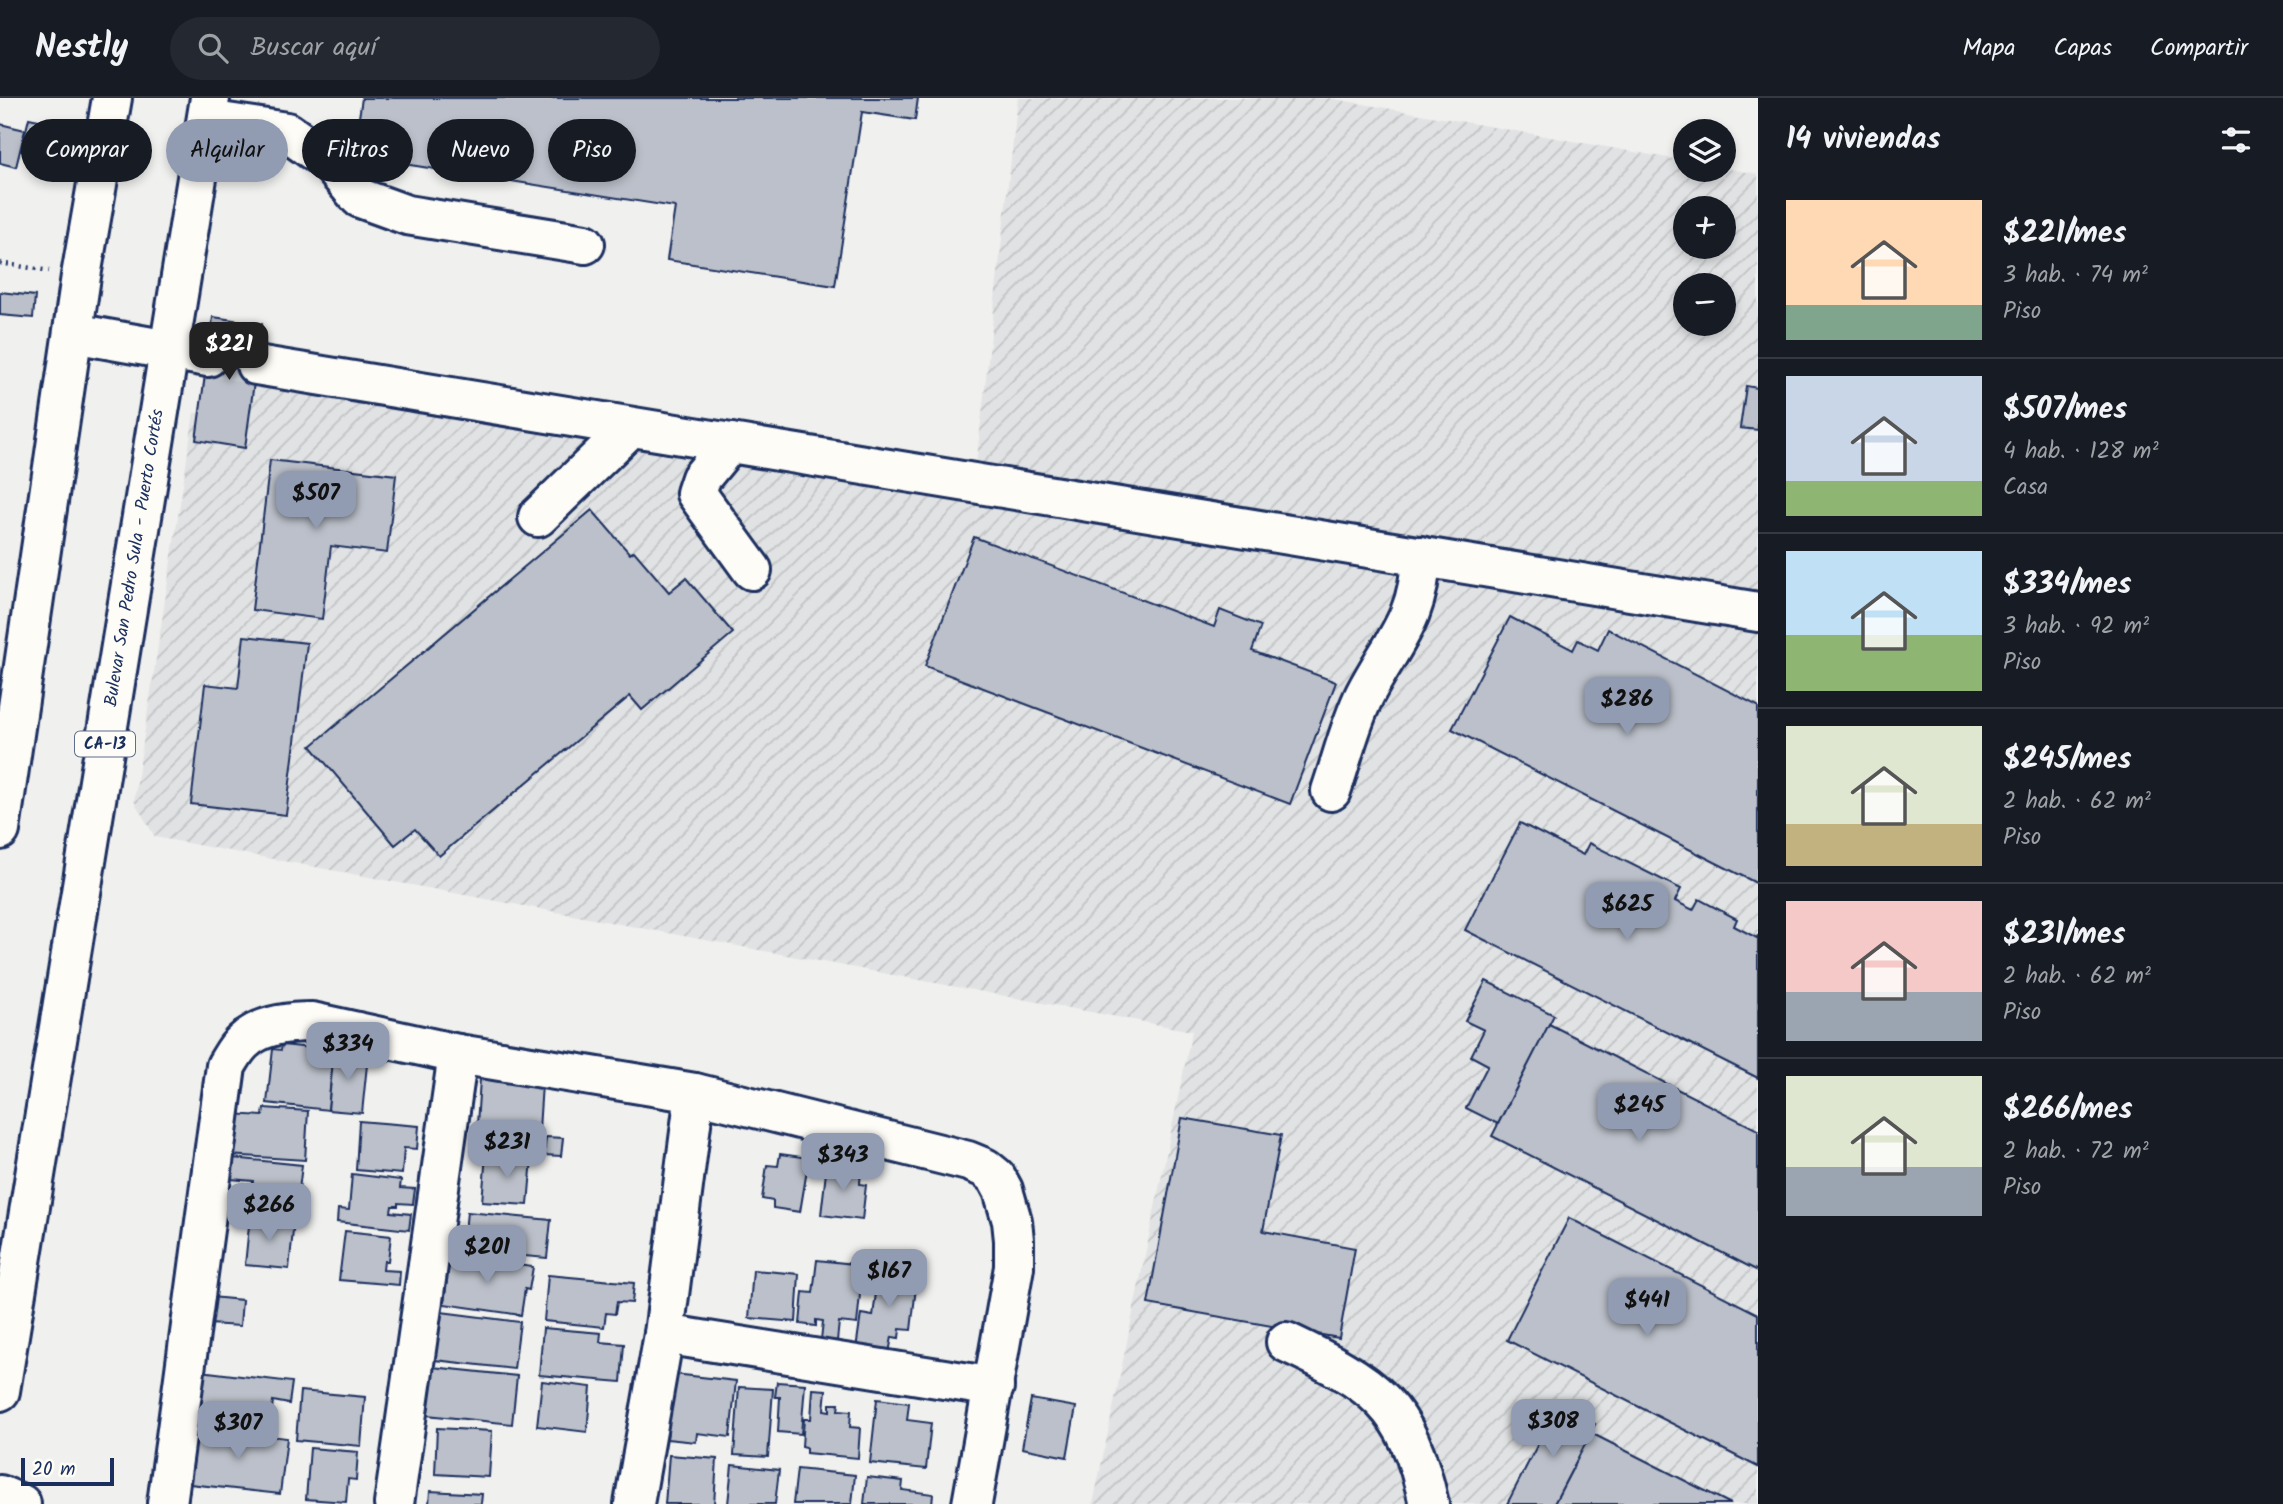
<!DOCTYPE html>
<html lang="es">
<meta charset="utf-8">
<style>
:root{--surface:#171b24;--page:#242831;--text:#f1f3f6;--muted:#9ea1a6;--line:#363941;--accent:#919bb2}
body{margin:0;font-family:Kalam,sans-serif;background:var(--page);color:var(--text);height:100vh;display:flex;flex-direction:column;font-size:26px;white-space:nowrap}
*{box-sizing:border-box;margin:0}
p{font-size:23px;color:var(--muted)}
.icon{flex:none;width:38px;height:38px;fill:none;stroke:currentColor;stroke-width:2;stroke-linecap:round;stroke-linejoin:round}
.map{position:relative;flex:1;overflow:hidden}
.details{display:flex;flex-direction:column;background:var(--surface);width:525px}
.details>*{flex:none}
.hud{position:absolute;left:21px;top:21px;width:665px;height:63px;display:flex;gap:14px}
.fabs{position:absolute;left:1673px;top:21px;display:grid;gap:14px}
.fabs a{display:grid;place-items:center;width:63px;height:63px;border-radius:50%;background:var(--surface);box-shadow:0 4px 10px #0003;font-size:35px}
.scale{position:absolute;left:21px;bottom:18px;width:93px;box-sizing:border-box;padding-left:7px;border:4px solid #1b2f5e;border-top:0;font-size:19px;line-height:24px;white-space:nowrap;color:#1b2f5e;-webkit-text-stroke:5px #fdfcf7;paint-order:stroke}
.price{position:absolute;translate:-50% -60px;padding:0 16px;border-radius:14px;background:var(--accent);color:#111;font-size:23px;line-height:46px;filter:drop-shadow(0 2px 4px #0008)}
.price::after{content:'';position:absolute;left:50%;top:42px;width:21px;height:16px;margin-left:-10px;background:inherit;clip-path:polygon(0 0,100% 0,50% 100%)}
.price.active{background:#222;color:#fff}
ul{padding:0;list-style:none}
li{display:flex;align-items:center;gap:21px;height:175px;padding:0 28px}
li+li{border-top:2px solid var(--line)}
li span{display:grid;place-items:center;flex:none;width:196px;height:140px;border-radius:0px;color:#555}
li>.icon{margin-inline-start:auto}
span .icon{width:84px;height:84px;fill:#fffc;stroke-width:1}
li b{font-size:30px}
h2{display:flex;justify-content:space-between;align-items:center;height:84px;padding:0 28px;font-size:30px}
.tag{padding:0 24px;border-radius:32px;background:var(--surface);box-shadow:0 4px 10px #0003;font-size:24px;line-height:63px}
.tag.active{background:var(--accent);color:#111}
header{display:flex;align-items:center;gap:42px;box-sizing:border-box;height:98px;padding:0 35px;background:var(--surface);border-bottom:2px solid var(--line)}
header strong{font-size:33px}
nav{display:flex;gap:38px;margin-inline-start:auto;font-size:24px}
.search{width:490px;height:63px;background:var(--page);display:flex;align-items:center;gap:18px;box-sizing:border-box;padding:0 24px;border-radius:38px;color:var(--muted);font-size:26px}
main{display:flex;flex:1;min-height:0}
.map>svg:first-child{display:block}
.industrial{fill:url(#industrial-furrows);fill-rule:evenodd}
.building{fill:#bbc0ca;stroke:#1b2f5e;stroke-width:2}
.lines{fill:none;stroke-linecap:round;stroke-linejoin:round}
.minor-tunnel{stroke:#c5c9d1;stroke-width:38;stroke-dasharray:38 19;stroke-linecap:butt}
.minor-casing{stroke:#1b2f5e;stroke-width:44}
.highway-casing{stroke:#1b2f5e;stroke-width:44}
.path{stroke:#1b2f5e;stroke-width:4.5;stroke-dasharray:2 5;stroke-linecap:butt}
.minor{stroke:#fdfcf7;stroke-width:38}
.highway{stroke:#fdfcf7;stroke-width:38}
.labels{text-anchor:middle;dominant-baseline:central;stroke-width:7;stroke-linejoin:round;paint-order:stroke}
.shield{fill:#fdfcf7;stroke:#5f6c8c;stroke-width:2}
.shield-label{font-size:16px;font-weight:bold;fill:#1b2f5e}
.street-label{font-size:18px;fill:#1b2f5e;stroke:#fdfcf7}
</style>
<header>
<strong>Nestly</strong>
<div class="search"><svg class="icon" aria-label="search" viewBox="0 0 24 24"><circle cx="10" cy="10" r="6"/><path d="M15 15l6 6"/></svg>Buscar aquí</div>
<nav><a>Mapa</a><a>Capas</a><a>Compartir</a></nav>
</header>
<main>
<div class="map">
<svg width="1758" height="1406" viewBox="0 0 1758 1406">
<defs>
<pattern id="industrial-furrows" width="10" height="10" patternUnits="userSpaceOnUse" patternTransform="scale(1.75)"><rect width="10" height="10" fill="#e0e2e3"/><path d="M-1 1l2-2M0 10L10 0M9 11l2-2" fill="none" stroke="#c0c2c5"/></pattern>
</defs>
<rect width="100%" height="100%" fill="#f0f0ee"/>
<filter id="ink" filterUnits="userSpaceOnUse"><feTurbulence type="fractalNoise" baseFrequency=".0143" numOctaves="2"/><feDisplacementMap in="SourceGraphic" scale="14" xChannelSelector="R" yChannelSelector="G"/><feConvolveMatrix kernelMatrix="1 2 1 2 8 2 1 2 1" color-interpolation-filters="sRGB"/></filter>
<g filter="url(#ink)">
<path class="industrial" d="M1018,0H1329L1685,63V72H1724V70L1758,76V1406H1093L1192,933L155,739L134,703L194,315L231,318L236,273L972,403ZM1685,110H1724V149H1685ZM1685,187H1724V226H1685Z"/>
<g class="building">
<path d="M362,0H918L915,22L862,14L835,188L667,162L675,109L353,58Z"/>
<path d="M29,20L58,26L50,60L21,53Z"/>
<path d="M0,26L25,32L16,69L0,65Z"/>
<path d="M0,194L35,198L33,220L0,217Z"/>
<path d="M213,219L262,226L245,350L196,342Z"/>
<path d="M1746,288L1758,290V332L1740,330Z"/>
<path d="M270,362L396,377L387,455L331,448L322,521L252,512Z"/>
<path d="M592,412L630,456L634,453L669,494L686,480L733,535L642,612L630,598L439,758L415,731L395,747L311,648Z"/>
<path d="M974,439L1214,529L1220,512L1261,528L1252,553L1336,584L1290,706L925,568Z"/>
<path d="M1510,519L1573,552L1578,542L1598,552L1608,531L1758,608V786L1452,631Z"/>
<path d="M244,538L307,545L286,717L191,706L205,586L238,590Z"/>
<path d="M1520,725L1583,757L1589,745L1681,791L1675,803L1693,812L1699,801L1737,821L1734,828L1757,840L1758,837V980L1465,832Z"/>
<path d="M1486,883L1554,917L1498,1026L1466,1010L1488,967L1471,958L1484,932L1465,923Z"/>
<path d="M1549,926L1758,1032V1173L1492,1038Z"/>
<path d="M282,947L321,951L320,956L333,958L328,1012L267,1005L273,951L281,952Z"/>
<path d="M334,953L368,957L362,1015L328,1012Z"/>
<path d="M480,981L542,986L538,1047L476,1042Z"/>
<path d="M264,1010L308,1013L305,1062L228,1057L231,1016L263,1018Z"/>
<path d="M1182,1020L1281,1037L1263,1133L1355,1150L1339,1240L1148,1206Z"/>
<path d="M359,1023L419,1028L417,1051L404,1050L402,1076L356,1072Z"/>
<path d="M546,1039L563,1040L561,1058L544,1057Z"/>
<path d="M486,1056L532,1060L528,1107L482,1104Z"/>
<path d="M780,1056L809,1060L800,1114L773,1110V1103L762,1101L767,1067L778,1068Z"/>
<path d="M233,1060L302,1067L296,1117L250,1112L253,1083L231,1081Z"/>
<path d="M827,1066L861,1071L860,1086L866,1087L862,1122L821,1117Z"/>
<path d="M352,1076L401,1082L400,1090L415,1091L413,1106L398,1105V1108H392L391,1114L411,1116L409,1132L337,1124L338,1111L349,1112Z"/>
<path d="M467,1114L551,1122L547,1160L463,1153Z"/>
<path d="M250,1118L294,1123L289,1171L245,1167Z"/>
<path d="M1569,1120L1758,1216V1369L1507,1242Z"/>
<path d="M345,1133L391,1138L388,1163H384L383,1172L400,1173L399,1187L339,1182Z"/>
<path d="M450,1158L533,1169L529,1192L525,1191L521,1217L444,1206Z"/>
<path d="M817,1162L863,1167L857,1226L839,1224L837,1243L821,1242L823,1223L816,1222V1228L800,1226L803,1194L813,1195Z"/>
<path d="M876,1167L918,1172L911,1232L900,1231L899,1240L892,1239L889,1255L856,1251L861,1216L873,1218L876,1195L873,1194Z"/>
<path d="M753,1172L799,1176L796,1224L749,1220Z"/>
<path d="M548,1177L634,1185L632,1205L617,1204L615,1216L606,1215L604,1229L544,1223Z"/>
<path d="M211,1199L242,1202L240,1228L209,1226Z"/>
<path d="M441,1214L520,1224L514,1271L435,1262Z"/>
<path d="M543,1230L601,1235L600,1244L624,1246L621,1284L539,1277Z"/>
<path d="M432,1269L517,1278L512,1326L427,1317Z"/>
<path d="M200,1273L292,1284L289,1306L273,1303L269,1337L193,1327Z"/>
<path d="M674,1276L736,1283L730,1339L697,1335L696,1344L667,1341Z"/>
<path d="M542,1283L591,1289L587,1334L537,1328Z"/>
<path d="M777,1284L805,1286L801,1336L778,1334L780,1299H775Z"/>
<path d="M739,1289L773,1291L768,1359L734,1357Z"/>
<path d="M813,1291L826,1292L824,1312L830,1313V1306H839L838,1312L851,1313L850,1329L860,1330L858,1360L806,1355V1349L802,1348L804,1321H811Z"/>
<path d="M300,1293L365,1299L361,1348L296,1342Z"/>
<path d="M877,1301L909,1305L907,1322L931,1325L926,1371L870,1365Z"/>
<path d="M1031,1301L1076,1309L1067,1359L1022,1350Z"/>
<path d="M1558,1307L1595,1326L1591,1335L1554,1406H1507Z"/>
<path d="M197,1329L287,1340L280,1396L190,1386Z"/>
<path d="M437,1330L492,1333L489,1379L435,1376Z"/>
<path d="M1591,1335L1731,1406H1554Z"/>
<path d="M310,1350L358,1354L356,1382L348,1381L346,1404L306,1401Z"/>
<path d="M669,1357L717,1361L714,1406H665Z"/>
<path d="M732,1367L779,1372L775,1406H728Z"/>
<path d="M797,1371L855,1377L852,1406H793Z"/>
<path d="M867,1379L903,1383L902,1392L933,1396L932,1406H864Z"/>
<path d="M430,1393L482,1396L481,1406H429Z"/>
</g>
<g class="lines">
<path class="minor-tunnel" d="M208,259L256,267"/>
<g class="minor-casing">
<g id="minor">
<path d="M207,22L287,34L328,63L360,100L407,117L585,146"/>
<path d="M73,235L208,259"/>
<path d="M256,267L1758,514"/>
<path d="M730,345L701,380L696,395L752,472"/>
<path d="M538,419L631,329"/>
<path d="M1331,693C1342,661 1350,626 1365,596C1392,544 1419,522 1421,458"/>
<path d="M664,1236L994,1289"/>
<path d="M1286,1244C1375,1286 1407,1305 1429,1406"/>
<path d="M0,1397L21,1406"/>
<path d="M167,1406L226,968C231,960 236,950 243,944C260,927 289,924 312,924L458,956L695,995L968,1063L985,1070L996,1079L1003,1092L1012,1123L1014,1142V1169L972,1406"/>
<path d="M394,1406L458,956"/>
<path d="M634,1406L664,1236L695,995"/>
</g>
</g>
<g class="highway-casing">
<g id="highway">
<path d="M0,732L81,178L112,0"/>
<path d="M0,1293L210,0"/>
</g>
</g>
<path class="path" d="M0,165L49,173"/>
<use href="#minor" class="minor"/>
<use href="#highway" class="highway"/>
</g>
</g>
<g class="labels">
<rect class="shield" x="75" y="633.5" width="60" height="25" rx="5"/>
<g class="shield-label">
<text x="105" y="646">CA-13</text>
</g>
<g class="street-label">
<text transform="translate(135 460) rotate(-81)">Bulevar San Pedro Sula - Puerto Cortés</text>
</g>
</g>
</svg>
<div class="fabs">
<a><svg class="icon" aria-label="layers" viewBox="0 0 24 24"><path d="M12 4l9 5-9 5-9-5zM3 14l9 5 9-5"/></svg></a>
<a>+</a>
<a>−</a>
</div>
<div class="scale">20 m</div>
<b class="price active" style="left:229px;top:284px">$221</b>
<b class="price" style="left:316px;top:433px">$507</b>
<b class="price" style="left:1627px;top:639px">$286</b>
<b class="price" style="left:1627px;top:844px">$625</b>
<b class="price" style="left:348px;top:984px">$334</b>
<b class="price" style="left:1639px;top:1045px">$245</b>
<b class="price" style="left:507px;top:1082px">$231</b>
<b class="price" style="left:843px;top:1095px">$343</b>
<b class="price" style="left:269px;top:1145px">$266</b>
<b class="price" style="left:487px;top:1187px">$201</b>
<b class="price" style="left:889px;top:1211px">$167</b>
<b class="price" style="left:1647px;top:1240px">$441</b>
<b class="price" style="left:1553px;top:1361px">$308</b>
<b class="price" style="left:238px;top:1363px">$307</b>
<div class="hud">
<a class="tag">Comprar</a>
<a class="tag active">Alquilar</a>
<a class="tag">Filtros</a>
<a class="tag">Nuevo</a>
<a class="tag">Piso</a>
</div>
</div>
<section class="details">
<h2>14 viviendas<svg class="icon" aria-label="filters" viewBox="0 0 24 24"><path d="M4 7h16M4 17h16"/><circle cx="9" cy="7" r="2"/><circle cx="15" cy="17" r="2"/></svg></h2>
<ul>
<li><span style="background:linear-gradient(#ffd9b3 75%,#7fa58c 0)"><svg class="icon" aria-label="home" viewBox="0 0 24 24"><path d="M3 11l9-7 9 7M6 9v11h12V9"/></svg></span><div><b>$221/mes</b><p>3 hab. · 74 m²</p><p>Piso</p></div></li>
<li><span style="background:linear-gradient(#c9d6e8 75%,#8fb573 0)"><svg class="icon" aria-label="home" viewBox="0 0 24 24"><path d="M3 11l9-7 9 7M6 9v11h12V9"/></svg></span><div><b>$507/mes</b><p>4 hab. · 128 m²</p><p>Casa</p></div></li>
<li><span style="background:linear-gradient(#bfe0f5 60%,#8fb573 0)"><svg class="icon" aria-label="home" viewBox="0 0 24 24"><path d="M3 11l9-7 9 7M6 9v11h12V9"/></svg></span><div><b>$334/mes</b><p>3 hab. · 92 m²</p><p>Piso</p></div></li>
<li><span style="background:linear-gradient(#dfe7d0 70%,#c2b280 0)"><svg class="icon" aria-label="home" viewBox="0 0 24 24"><path d="M3 11l9-7 9 7M6 9v11h12V9"/></svg></span><div><b>$245/mes</b><p>2 hab. · 62 m²</p><p>Piso</p></div></li>
<li><span style="background:linear-gradient(#f6c9c9 65%,#9aa5b1 0)"><svg class="icon" aria-label="home" viewBox="0 0 24 24"><path d="M3 11l9-7 9 7M6 9v11h12V9"/></svg></span><div><b>$231/mes</b><p>2 hab. · 62 m²</p><p>Piso</p></div></li>
<li><span style="background:linear-gradient(#dfe7d0 65%,#9aa5b1 0)"><svg class="icon" aria-label="home" viewBox="0 0 24 24"><path d="M3 11l9-7 9 7M6 9v11h12V9"/></svg></span><div><b>$266/mes</b><p>2 hab. · 72 m²</p><p>Piso</p></div></li>
</ul>
</section>
</main>
